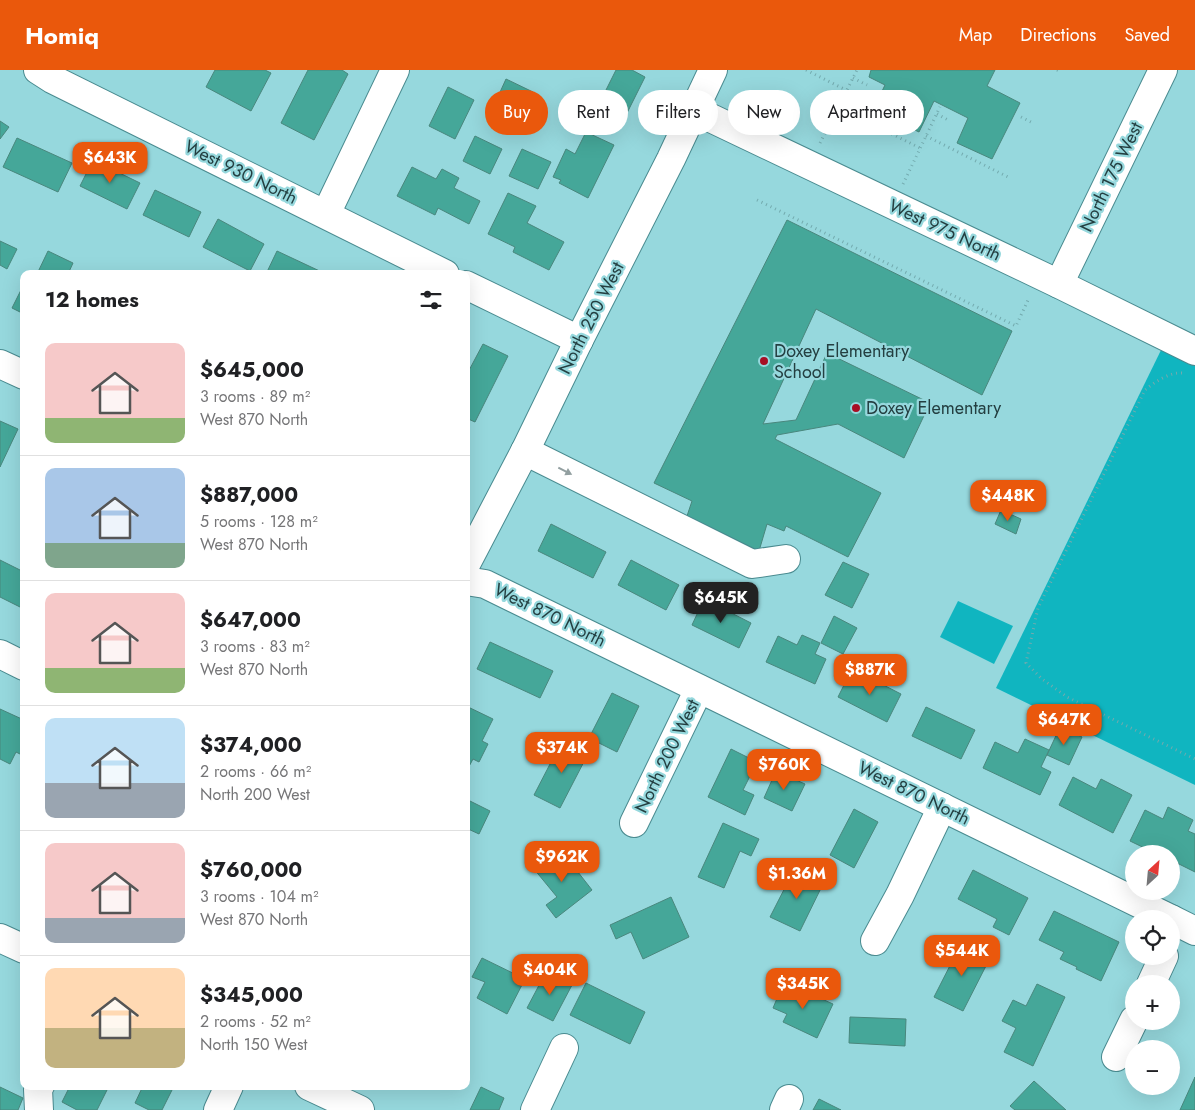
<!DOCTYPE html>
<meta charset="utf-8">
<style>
:root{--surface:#fff;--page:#f2f2f2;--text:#202124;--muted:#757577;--line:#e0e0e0;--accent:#ea580c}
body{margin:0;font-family:Jost,sans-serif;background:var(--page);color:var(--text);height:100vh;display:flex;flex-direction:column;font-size:19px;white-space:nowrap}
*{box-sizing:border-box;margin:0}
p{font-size:16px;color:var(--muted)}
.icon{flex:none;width:28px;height:28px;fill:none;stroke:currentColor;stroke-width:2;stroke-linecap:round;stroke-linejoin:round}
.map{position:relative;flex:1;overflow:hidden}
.panel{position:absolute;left:20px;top:200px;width:450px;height:820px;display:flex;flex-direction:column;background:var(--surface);border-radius:10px;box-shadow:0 5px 20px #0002}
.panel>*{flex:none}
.top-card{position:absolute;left:485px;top:20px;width:475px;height:45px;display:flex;gap:10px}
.needle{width:32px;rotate:26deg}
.controls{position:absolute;left:1125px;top:775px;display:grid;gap:10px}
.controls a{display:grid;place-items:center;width:55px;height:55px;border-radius:50%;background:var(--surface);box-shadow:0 5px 20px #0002;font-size:25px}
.price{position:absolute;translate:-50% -42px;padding:0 11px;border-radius:10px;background:var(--accent);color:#fff;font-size:16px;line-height:32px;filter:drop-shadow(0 1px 2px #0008)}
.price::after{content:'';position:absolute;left:50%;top:30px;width:15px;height:11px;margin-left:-8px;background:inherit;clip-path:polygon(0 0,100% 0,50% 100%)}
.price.active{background:#222;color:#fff}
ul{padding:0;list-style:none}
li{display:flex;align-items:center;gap:15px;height:125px;padding:0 25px}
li+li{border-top:1px solid var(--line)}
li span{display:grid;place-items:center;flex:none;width:140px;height:100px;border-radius:10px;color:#555}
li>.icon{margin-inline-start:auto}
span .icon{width:60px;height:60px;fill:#fffc;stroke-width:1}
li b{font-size:21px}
h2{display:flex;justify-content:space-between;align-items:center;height:60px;padding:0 25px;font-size:21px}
.pill{padding:0 18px;border-radius:22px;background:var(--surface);box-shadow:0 5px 20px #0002;font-size:18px;line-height:45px}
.pill.active{background:var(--accent);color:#fff}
header{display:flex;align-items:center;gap:30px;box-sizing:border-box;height:70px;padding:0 25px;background:var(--accent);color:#fff}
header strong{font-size:24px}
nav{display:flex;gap:28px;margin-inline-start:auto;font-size:18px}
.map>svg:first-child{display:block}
.green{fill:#10b5c0}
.building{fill:#45a799;stroke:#49877d}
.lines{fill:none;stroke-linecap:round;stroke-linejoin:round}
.minor-casing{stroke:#4a8b90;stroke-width:30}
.path{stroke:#73aaae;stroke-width:3;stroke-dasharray:1 4;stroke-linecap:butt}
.minor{stroke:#fff;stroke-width:28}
.oneway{fill:#929fa0}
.poi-dot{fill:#a70e24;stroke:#96d8dd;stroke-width:2}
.labels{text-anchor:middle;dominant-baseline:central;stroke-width:4.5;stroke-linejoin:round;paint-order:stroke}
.street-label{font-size:18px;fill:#243f41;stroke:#96d8dd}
.poi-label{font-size:18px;fill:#243f41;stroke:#96d8dd;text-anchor:start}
</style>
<header>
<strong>Homiq</strong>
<nav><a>Map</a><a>Directions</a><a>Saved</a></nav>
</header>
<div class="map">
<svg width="1195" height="1040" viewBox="0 0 1195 1040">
<rect width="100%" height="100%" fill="#96d8dd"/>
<g class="green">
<path d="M1163,276L1195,292V715L996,618Z"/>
<path d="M958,531L1013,556L994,594L940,567Z"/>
</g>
<g class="building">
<path d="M215,0H265L271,3L251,41L206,17Z"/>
<path d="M308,0H342L348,4L314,70L281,53Z"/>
<path d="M616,0H632L645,7L619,59L593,46Z"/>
<path d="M871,0H995L987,16L1020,33L992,89L957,73L968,48L934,31L919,62L873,40L885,15L869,7Z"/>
<path d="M506,9L533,22L523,43L496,31Z"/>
<path d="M448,17L474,30L455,69L429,56Z"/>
<path d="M0,51L9,57L0,69Z"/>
<path d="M586,62L614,75L588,128L559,113L561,110L553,107L566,79L575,84Z"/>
<path d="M475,66L502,79L490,104L463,91Z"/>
<path d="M17,68L72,93L58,122L3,97Z"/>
<path d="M522,79L551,92L538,119L509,106Z"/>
<path d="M93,90L140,113L127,139L80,116Z"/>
<path d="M412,97L436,109L442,99L459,108L454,118L480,131L469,154L438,138L435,145L397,126Z"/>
<path d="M155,120L201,142L189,167L143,145Z"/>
<path d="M508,123L536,136L527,153L564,172L549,200L513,182L515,177L488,164Z"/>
<path d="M218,149L264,174L250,201L203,177Z"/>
<path d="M787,150L1012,261L982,325L816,239L763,354L796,350L827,283L930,333L904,388L838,354L777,365L775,369L881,423L848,487L786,456L784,461L767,454L759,481L687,446L692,431L654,413Z"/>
<path d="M0,171L17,179L7,199L0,195Z"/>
<path d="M48,181L73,193L68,204H37Z"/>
<path d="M277,181L326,204H266Z"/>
<path d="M24,214V244L12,238Z"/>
<path d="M483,274L508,286L475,352L466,348V306Z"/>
<path d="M0,351L18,359L0,397Z"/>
<path d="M1001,440L1021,449L1016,464L995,454Z"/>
<path d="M551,454L606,482L593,508L538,481Z"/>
<path d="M0,490L24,502V539L0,527Z"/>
<path d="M631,490L679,515L666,540L618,515Z"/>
<path d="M843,492L869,504L852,538L825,525Z"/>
<path d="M704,529L751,553L739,578L692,555Z"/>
<path d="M834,546L857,558L843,584L821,573Z"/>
<path d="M802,565L820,573L815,584L826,589L815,614L766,592L778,566L797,575Z"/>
<path d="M490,572L553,601L540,628L477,599Z"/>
<path d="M852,599L901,624L887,652L838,627Z"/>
<path d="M612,623L639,636L617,682L589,668Z"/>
<path d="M466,636L493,649L482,671L488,674L479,692L473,689L466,702Z"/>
<path d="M926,637L975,660L961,689L912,666Z"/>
<path d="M0,639L24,650V686L16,682L10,694L0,689Z"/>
<path d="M1060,657L1082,667L1069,695L1047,685Z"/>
<path d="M563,669L589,682L560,738L534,725Z"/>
<path d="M1025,669L1049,680L1041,697L1051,702L1040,725L983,698L995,672L1018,683Z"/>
<path d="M731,679L757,692L743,720L754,725L745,745L708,727Z"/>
<path d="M776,701L805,714L792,741L764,728Z"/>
<path d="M1073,707L1096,719L1101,709L1132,725L1113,763L1059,735Z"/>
<path d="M468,730L490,741L479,764L466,758V733Z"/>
<path d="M1168,737L1193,750L1188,761L1195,764V802L1171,790V784H1157L1130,771L1145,740L1163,749Z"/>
<path d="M854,739L878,752L854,798L830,785Z"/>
<path d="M723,753L759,769L751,786L740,781L724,818L698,807Z"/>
<path d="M560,779L592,820L556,848L546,835L557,827L534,799Z"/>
<path d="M795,798L824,812L800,861L770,847Z"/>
<path d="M973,800L1028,828L1009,865L993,857L997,849L958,829Z"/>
<path d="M671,827L689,867L643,889L631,862L616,869L610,855Z"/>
<path d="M1054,841L1119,872L1101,911L1076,899L1077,897L1060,889L1064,882L1039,870Z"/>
<path d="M961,874L990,888L963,941L934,927Z"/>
<path d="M482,888L525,909L507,944L477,928L485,912L472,907Z"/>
<path d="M546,902L572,915L553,951L527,938Z"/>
<path d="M784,912L833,934L817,968L783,952L787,944L773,938Z"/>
<path d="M586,913L645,942L630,974L570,945Z"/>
<path d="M1037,914L1065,927L1033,996L1004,982L1016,958L1002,951L1013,930L1026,936Z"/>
<path d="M850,947L906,949L905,976L849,973Z"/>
<path d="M1195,1007V1040H1180Z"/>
<path d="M1034,1011L1066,1040H1015L1010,1036Z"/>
<path d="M70,1016H109L97,1040H77L62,1032Z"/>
<path d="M143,1016H174L162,1040H149L135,1033Z"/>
<path d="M0,1017L23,1028L18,1040H0Z"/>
<path d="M481,1017L504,1028L499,1040H470Z"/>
<path d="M819,1029L841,1040H813Z"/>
</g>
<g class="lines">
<g class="minor-casing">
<g id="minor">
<path d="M38,0L52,9L445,204"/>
<path d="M694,40L1059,214L1195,281"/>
<path d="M326,144L395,0"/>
<path d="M1059,214L1163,0"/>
<path d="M466,215L579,270"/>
<path d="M0,294L24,305"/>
<path d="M525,381L752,494L786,489"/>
<path d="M466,494L525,381L579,270L671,89L713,0"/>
<path d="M466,511L485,514L1171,849"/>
<path d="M0,584L24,596"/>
<path d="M634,753L699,619"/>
<path d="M1171,849L1195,861"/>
<path d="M0,868L24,879"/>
<path d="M875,871L900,825L942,737"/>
<path d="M1151,914L1164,886"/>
<path d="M1116,987L1134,950"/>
<path d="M309,1016L360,1040"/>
<path d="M39,1040L38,1019L40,1016"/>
<path d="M218,1040L229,1016"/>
<path d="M535,1040L564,978"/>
<path d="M784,1040L789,1029"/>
</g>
</g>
<g class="path">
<path d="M806,0L846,20"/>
<path d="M1057,0L1059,1"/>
<path d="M853,8L867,15"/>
<path d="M838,37L920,78"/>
<path d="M937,44L950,51"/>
<path d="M1021,47L1033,53"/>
<path d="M926,66L1008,107"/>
<path d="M820,73L857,0"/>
<path d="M903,114L940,37"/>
<path d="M757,130L1016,256L1029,228"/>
<path d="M1182,303C1169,302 1155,312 1145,320L1038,538L1026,593L1042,609L1067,627L1195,689"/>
</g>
<use href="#minor" class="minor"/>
</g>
<defs><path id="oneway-solid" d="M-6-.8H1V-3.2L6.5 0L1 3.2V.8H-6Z" transform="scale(1.25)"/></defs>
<use class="oneway" href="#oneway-solid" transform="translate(565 401) rotate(27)"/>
<g class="poi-dot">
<circle cx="764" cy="291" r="5"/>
<circle cx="856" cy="338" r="5"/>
</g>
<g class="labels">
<g class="street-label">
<text transform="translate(241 102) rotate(26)">West 930 North</text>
<text transform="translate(1111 107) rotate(-64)">North 175 West</text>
<text transform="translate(945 160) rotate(25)">West 975 North</text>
<text transform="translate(591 248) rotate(-63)">North 250 West</text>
<text transform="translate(550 545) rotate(26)">West 870 North</text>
<text transform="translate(667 686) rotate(-64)">North 200 West</text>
<text transform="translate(914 723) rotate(26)">West 870 North</text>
</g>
<g class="poi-label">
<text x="774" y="281">Doxey Elementary<tspan x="774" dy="21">School</tspan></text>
<text x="866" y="338">Doxey Elementary</text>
</g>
</g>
</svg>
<div class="controls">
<a><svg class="needle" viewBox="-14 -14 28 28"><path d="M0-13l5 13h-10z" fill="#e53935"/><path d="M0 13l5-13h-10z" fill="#757577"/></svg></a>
<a><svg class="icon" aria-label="locate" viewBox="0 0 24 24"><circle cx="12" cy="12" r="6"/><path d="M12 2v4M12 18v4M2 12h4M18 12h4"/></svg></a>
<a>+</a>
<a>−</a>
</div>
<b class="price" style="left:110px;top:114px">$643K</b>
<b class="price" style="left:1008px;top:452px">$448K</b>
<b class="price active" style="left:721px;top:554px">$645K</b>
<b class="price" style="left:870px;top:626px">$887K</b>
<b class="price" style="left:1064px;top:676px">$647K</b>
<b class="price" style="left:562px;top:704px">$374K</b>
<b class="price" style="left:784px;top:721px">$760K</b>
<b class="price" style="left:562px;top:813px">$962K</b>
<b class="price" style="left:797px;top:830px">$1.36M</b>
<b class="price" style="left:962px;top:907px">$544K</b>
<b class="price" style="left:550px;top:926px">$404K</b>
<b class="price" style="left:803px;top:940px">$345K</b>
<div class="top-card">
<a class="pill active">Buy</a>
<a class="pill">Rent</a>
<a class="pill">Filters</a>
<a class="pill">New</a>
<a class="pill">Apartment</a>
</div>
<section class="panel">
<h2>12 homes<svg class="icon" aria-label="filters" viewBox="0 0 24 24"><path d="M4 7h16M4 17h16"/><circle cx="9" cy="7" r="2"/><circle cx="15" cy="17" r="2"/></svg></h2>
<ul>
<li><span style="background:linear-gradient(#f6c9c9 75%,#8fb573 0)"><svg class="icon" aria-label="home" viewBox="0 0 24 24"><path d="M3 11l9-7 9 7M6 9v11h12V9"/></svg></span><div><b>$645,000</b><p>3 rooms · 89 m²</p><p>West 870 North</p></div></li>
<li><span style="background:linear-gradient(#a9c7e8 75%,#7fa58c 0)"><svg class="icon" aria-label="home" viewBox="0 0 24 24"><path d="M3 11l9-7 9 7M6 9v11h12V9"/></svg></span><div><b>$887,000</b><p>5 rooms · 128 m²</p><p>West 870 North</p></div></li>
<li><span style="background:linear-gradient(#f6c9c9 75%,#8fb573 0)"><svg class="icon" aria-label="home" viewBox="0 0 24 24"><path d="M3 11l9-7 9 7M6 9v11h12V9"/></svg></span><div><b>$647,000</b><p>3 rooms · 83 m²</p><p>West 870 North</p></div></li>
<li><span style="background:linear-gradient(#bfe0f5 65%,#9aa5b1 0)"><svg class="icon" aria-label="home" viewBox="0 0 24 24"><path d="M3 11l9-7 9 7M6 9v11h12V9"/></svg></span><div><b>$374,000</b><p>2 rooms · 66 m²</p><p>North 200 West</p></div></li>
<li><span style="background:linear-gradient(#f6c9c9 75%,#9aa5b1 0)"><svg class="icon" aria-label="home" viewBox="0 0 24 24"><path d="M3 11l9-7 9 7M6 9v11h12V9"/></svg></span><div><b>$760,000</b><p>3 rooms · 104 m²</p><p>West 870 North</p></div></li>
<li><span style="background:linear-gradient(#ffd9b3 60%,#c2b280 0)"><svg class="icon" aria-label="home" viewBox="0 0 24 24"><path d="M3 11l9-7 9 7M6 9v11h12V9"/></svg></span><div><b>$345,000</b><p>2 rooms · 52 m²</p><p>North 150 West</p></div></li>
</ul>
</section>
</div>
